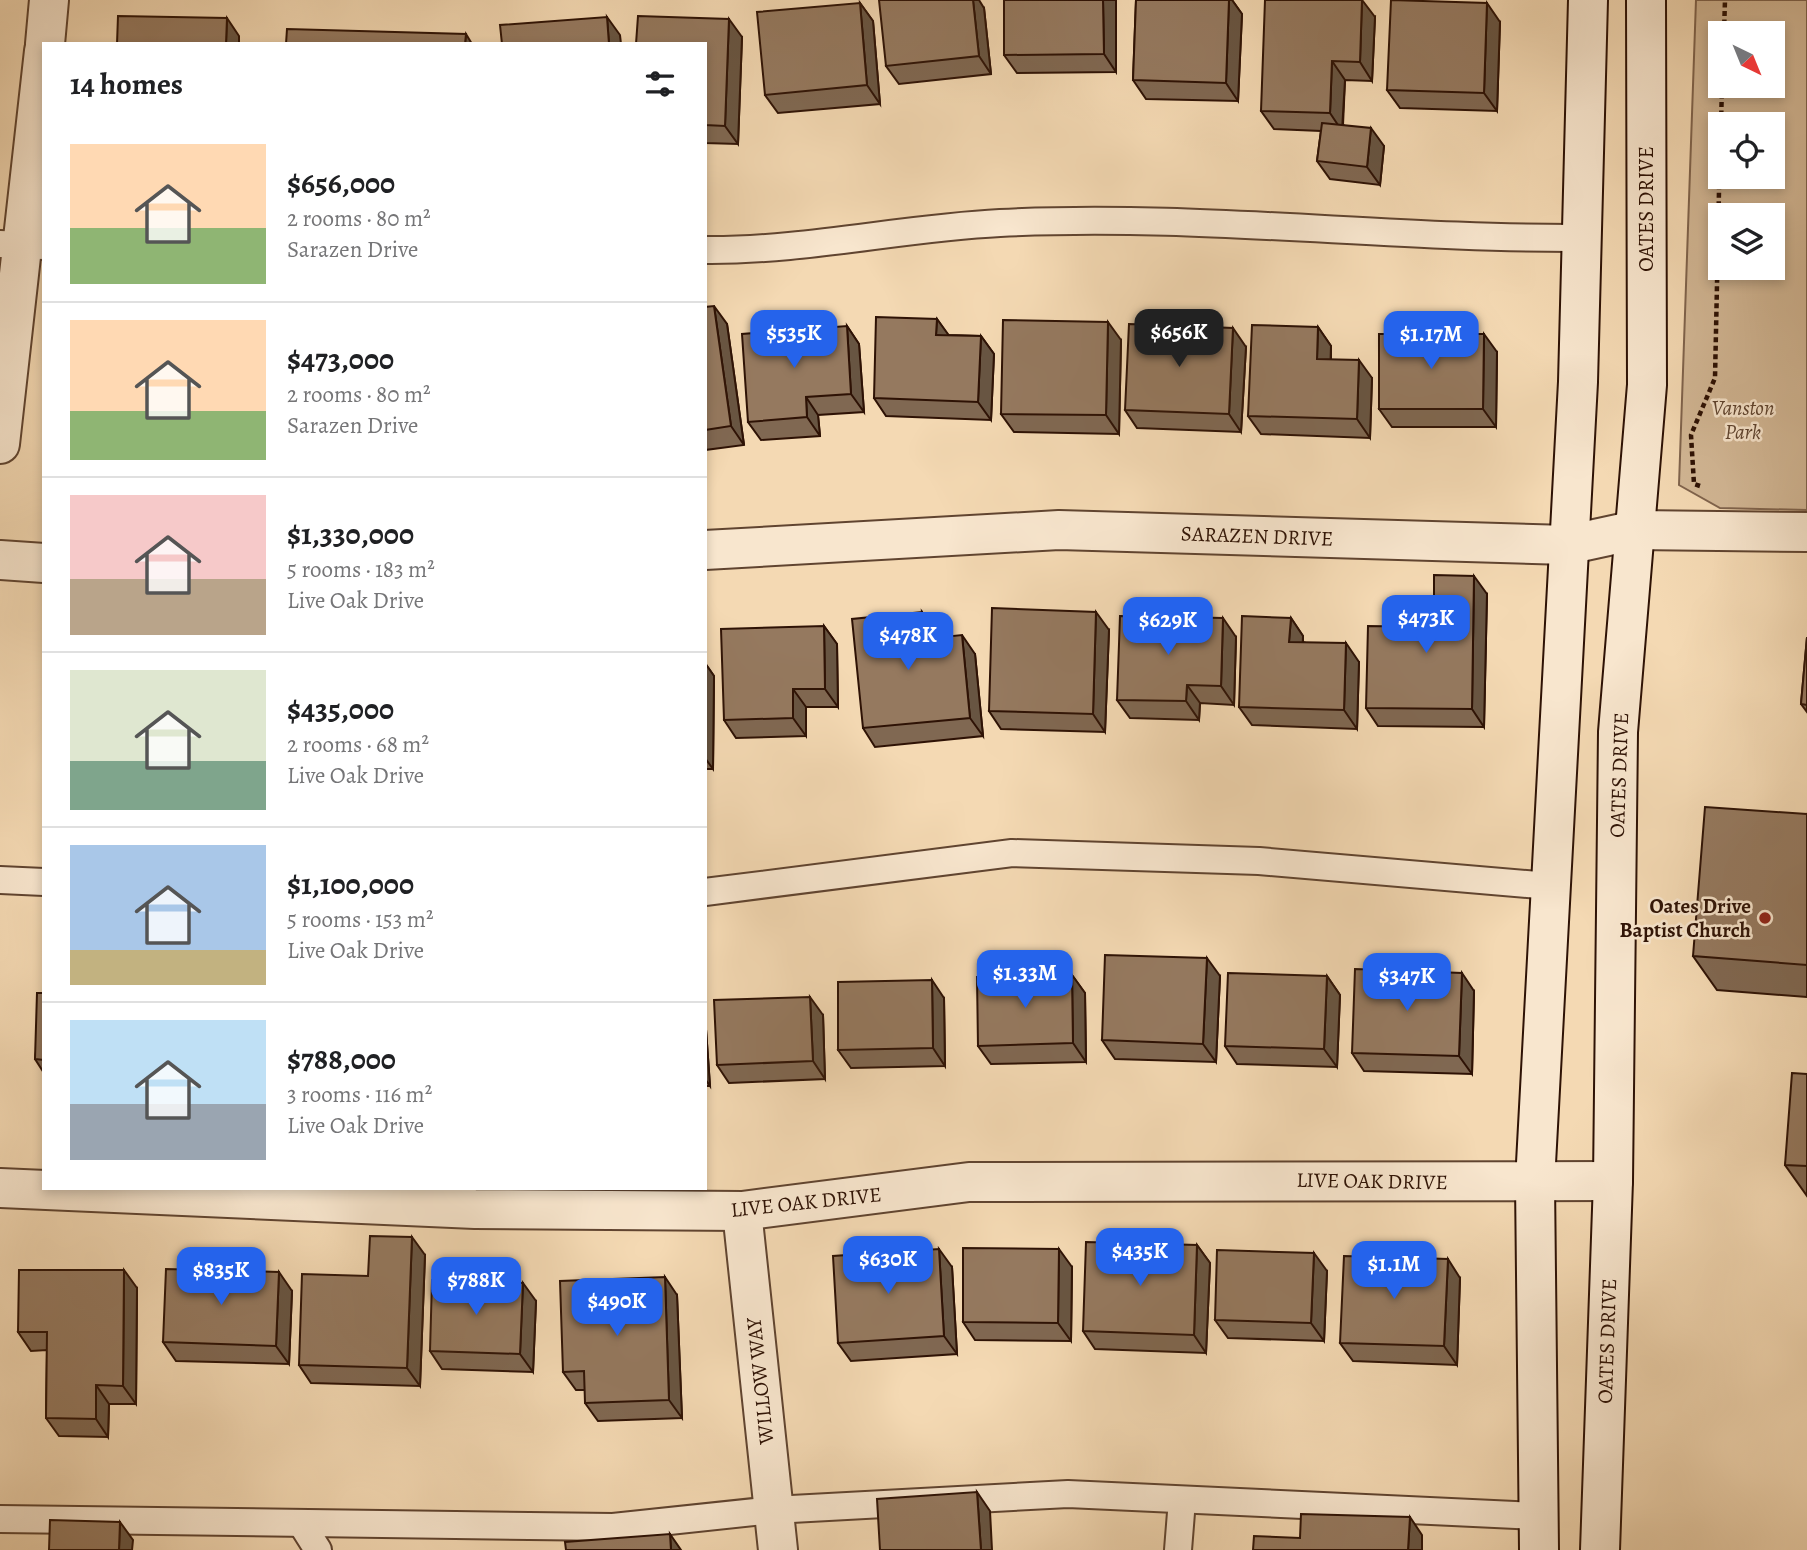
<!DOCTYPE html>
<meta charset="utf-8">
<style>
:root{--surface:#fff;--page:#f6f6f6;--text:#202124;--muted:#757577;--line:#e0e0e0;--accent:#2563eb}
body{margin:0;font-family:Alegreya,serif;background:var(--page);color:var(--text);height:100vh;display:flex;flex-direction:column;font-size:26px;white-space:nowrap}
*{box-sizing:border-box;margin:0}
p{font-size:23px;color:var(--muted)}
.icon{flex:none;width:38px;height:38px;fill:none;stroke:currentColor;stroke-width:2;stroke-linecap:round;stroke-linejoin:round}
.map{position:relative;flex:1;overflow:hidden}
.sheet{position:absolute;left:42px;top:42px;width:665px;height:1148px;display:flex;flex-direction:column;background:var(--surface);border-radius:0px;box-shadow:0 4px 10px #0003}
.sheet>*{flex:none}
.needle{width:46px;rotate:137deg}
.buttons{position:absolute;left:1708px;top:21px;display:grid;gap:14px}
.buttons a{display:grid;place-items:center;width:77px;height:77px;border-radius:0px;background:var(--surface);box-shadow:0 4px 10px #0003;font-size:35px}
.price{position:absolute;translate:-50% -60px;padding:0 16px;border-radius:14px;background:var(--accent);color:#fff;font-size:23px;line-height:46px;filter:drop-shadow(0 2px 4px #0008)}
.price::after{content:'';position:absolute;left:50%;top:42px;width:21px;height:16px;margin-left:-10px;background:inherit;clip-path:polygon(0 0,100% 0,50% 100%)}
.price.current{background:#222;color:#fff}
ul{padding:0;list-style:none}
li{display:flex;align-items:center;gap:21px;height:175px;padding:0 28px}
li+li{border-top:2px solid var(--line)}
li span{display:grid;place-items:center;flex:none;width:196px;height:140px;border-radius:0px;color:#555}
li>.icon{margin-inline-start:auto}
span .icon{width:84px;height:84px;fill:#fffc;stroke-width:1}
li b{font-size:30px}
h2{display:flex;justify-content:space-between;align-items:center;height:84px;padding:0 28px;font-size:30px}
.map>svg:first-child{display:block}
.green{fill:#d2b795;stroke:#80644d;stroke-width:2;fill-rule:evenodd}
.lines{fill:none;stroke-linecap:round;stroke-linejoin:round}
.service-casing{stroke:#604430;stroke-width:30}
.minor-casing{stroke:#604430;stroke-width:42}
.tertiary-casing{stroke:#604430;stroke-width:42}
.secondary-casing{stroke:#2e1205;stroke-width:42}
.path{stroke:#2e1205;stroke-width:4.5;stroke-dasharray:5 3.5;stroke-linecap:butt}
.service{stroke:#f8e6ce;stroke-width:26}
.minor{stroke:#f8e6ce;stroke-width:38}
.tertiary{stroke:#f8e6ce;stroke-width:38}
.secondary{stroke:#f8e6ce;stroke-width:38}
.wall{fill:#806852;stroke:#2e1205;stroke-width:2}
.shaded-wall{fill:#685542;stroke:#2e1205;stroke-width:2}
.building{fill:#95795f;stroke:#2e1205;stroke-width:2}
.poi-dot{fill:#8f2418;stroke:#f8e6ce;stroke-width:2.5}
.labels{text-anchor:middle;dominant-baseline:central;stroke-width:5;stroke-linejoin:round;paint-order:stroke}
.street-label{font-size:21px;fill:#2e1205;stroke:#f8e6ce}
.park-label{font-size:21px;font-style:italic;fill:#5f4430;stroke:#f8e6ce}
.poi-label{font-size:21px;font-weight:bold;fill:#2e1205;stroke:#f8e6ce;text-anchor:end}
</style>
<div class="map">
<svg width="1807" height="1550" viewBox="0 0 1807 1550">
<rect width="100%" height="100%" fill="#f4d9b3"/>
<filter id="stains"><feTurbulence type="fractalNoise" baseFrequency=".00286" numOctaves="4"/><feColorMatrix values="0 0 0 0 .2 0 0 0 0 .09 0 0 0 0 .02 0 0 0 .5 -.17"/></filter>
<radialGradient id="worn" r=".72"><stop offset=".6" stop-color="#630" stop-opacity="0"/><stop offset="1" stop-color="#630" stop-opacity=".3"/></radialGradient>
<path class="green" d="M1696,0H1807V510L1720,508L1679,485ZM1720,33H1773V86H1720ZM1720,124H1773V177H1720ZM1720,215H1773V268H1720Z"/>
<g class="lines">
<g class="service-casing">
<g id="service">
<path d="M0,244L44,246"/>
<path d="M705,250C804,251 901,228 1000,223C1194,213 1388,239 1582,238"/>
<path d="M0,880L44,882"/>
<path d="M705,892L1012,853L1259,861L1550,886"/>
<path d="M0,1519L613,1527L773,1510L1068,1494L1538,1516"/>
<path d="M301,1523L318,1550"/>
<path d="M1178,1550L1182,1500"/>
</g>
</g>
<g class="minor-casing">
<g id="minor">
<path d="M705,550L1059,530L1567,545L1636,530L1807,532"/>
<path d="M0,560L44,563"/>
<path d="M0,1188L475,1209L742,1211L969,1182L1613,1181"/>
<path d="M742,1211L778,1550"/>
</g>
</g>
<g class="tertiary-casing">
<g id="tertiary">
<path d="M45,44L49,0"/>
<path d="M0,444L44,51"/>
</g>
</g>
<g class="secondary-casing">
<g id="secondary">
<path d="M1539,1550L1535,1182L1578,382L1588,0"/>
<path d="M1600,1550L1613,1181L1618,732L1647,385L1646,0"/>
</g>
</g>
<g class="path">
<path d="M1724,33L1725,0"/>
<path d="M1721,124L1722,86"/>
<path d="M1700,486L1694,484L1691,435L1715,378L1720,144"/>
</g>
<use href="#service" class="service"/>
<use href="#minor" class="minor"/>
<use href="#tertiary" class="tertiary"/>
<use href="#secondary" class="secondary"/>
</g>
<g class="wall">
<path d="M1004,0H1116V72L1017,73L1004,55Z"/>
<path d="M1136,0H1232L1242,14L1238,101L1146,99L1133,80Z"/>
<path d="M860,3L873,21L880,104L778,113L765,95Z"/>
<path d="M984,8L991,74L899,84L886,66Z"/>
<path d="M1375,17L1372,81L1345,80L1343,125L1384,146L1380,185L1330,179L1317,161L1321,131L1274,129L1261,111Z"/>
<path d="M1500,22L1497,111L1400,108L1387,90Z"/>
<path d="M742,37L738,144L705,143V44Z"/>
<path d="M705,307L727,324L744,445L705,450Z"/>
<path d="M937,319L948,335L981,336L994,354L991,420L886,416L874,398Z"/>
<path d="M847,326L859,344L864,412L818,415L820,436L761,440L748,422Z"/>
<path d="M1318,327L1331,346V360L1372,378L1370,438L1261,434L1248,416Z"/>
<path d="M1121,340L1119,434L1014,432L1001,414Z"/>
<path d="M1246,347L1241,432L1137,428L1125,410Z"/>
<path d="M1497,352L1496,427H1392L1379,409Z"/>
<path d="M1487,594L1484,727L1378,726L1366,708L1434,627Z"/>
<path d="M922,612L934,630L935,638L975,654L983,736L875,747L863,728Z"/>
<path d="M1291,618L1303,636V642L1359,662L1357,729L1252,725L1239,707Z"/>
<path d="M824,626L837,644L838,707H806V736L736,738L724,720Z"/>
<path d="M1109,630L1105,732L1001,729L989,711Z"/>
<path d="M1236,637L1234,705L1200,703L1199,720L1130,718L1117,700Z"/>
<path d="M1807,637V712L1801,704Z"/>
<path d="M705,663L714,676L713,769H705Z"/>
<path d="M1807,814V997L1717,990L1693,956Z"/>
<path d="M1072,975L1085,993L1086,1062L991,1064L978,1046Z"/>
<path d="M1220,976L1216,1062L1115,1059L1102,1040Z"/>
<path d="M1327,976L1340,995L1337,1067L1237,1064L1225,1046Z"/>
<path d="M1474,991L1472,1074L1364,1071L1352,1053Z"/>
<path d="M44,993V1073L35,1059Z"/>
<path d="M944,998L945,1066L851,1068L838,1050Z"/>
<path d="M705,1015L710,1086H705Z"/>
<path d="M823,1015L825,1079L729,1083L717,1065Z"/>
<path d="M1807,1074V1196L1785,1165Z"/>
<path d="M1197,1245L1210,1263L1206,1353L1095,1349L1083,1331Z"/>
<path d="M425,1255L420,1386L311,1383L299,1365L368,1276Z"/>
<path d="M952,1267L957,1354L851,1361L838,1343Z"/>
<path d="M1072,1267L1071,1341L975,1340L963,1322Z"/>
<path d="M1327,1271L1324,1341L1228,1338L1215,1320Z"/>
<path d="M1460,1278L1457,1365L1353,1361L1340,1343Z"/>
<path d="M137,1288L136,1404H109L108,1437L59,1436L46,1418L47,1350L31,1351L18,1332Z"/>
<path d="M292,1291L289,1364L176,1361L163,1342Z"/>
<path d="M677,1295L682,1418L598,1421L585,1403V1390H576L563,1372Z"/>
<path d="M536,1301L533,1372L442,1369L430,1351Z"/>
</g>
<g class="shaded-wall">
<path d="M973,0H979L984,8L991,74L979,56Z"/>
<path d="M1103,0H1116V72L1104,54Z"/>
<path d="M1229,0H1232L1242,14L1238,101L1226,83Z"/>
<path d="M1362,0L1375,17L1372,81L1360,62Z"/>
<path d="M860,3L873,21L880,104L867,85Z"/>
<path d="M1487,3L1500,22L1497,111L1484,93Z"/>
<path d="M607,17L620,35L621,44H609Z"/>
<path d="M227,18L239,36V44H226Z"/>
<path d="M729,19L742,37L738,144L725,126Z"/>
<path d="M466,34L472,44H465Z"/>
<path d="M1332,61L1345,80L1342,131L1330,113Z"/>
<path d="M1371,128L1384,146L1380,185L1367,167Z"/>
<path d="M714,306L727,324L744,445L731,426Z"/>
<path d="M937,319L950,337L936,335Z"/>
<path d="M1108,322L1121,340L1119,434L1106,415Z"/>
<path d="M847,326L859,344L864,412L851,394Z"/>
<path d="M1318,327L1331,346L1330,377L1317,359Z"/>
<path d="M1233,328L1246,347L1241,432L1229,414Z"/>
<path d="M1484,334L1497,352L1496,427L1483,409Z"/>
<path d="M981,336L994,354L991,420L978,402Z"/>
<path d="M1359,360L1372,378L1370,438L1357,419Z"/>
<path d="M806,397L818,415L820,436L807,417Z"/>
<path d="M1474,576L1487,594L1484,727L1472,709Z"/>
<path d="M922,612L934,630L937,657L924,639Z"/>
<path d="M1096,612L1109,630L1105,732L1093,714Z"/>
<path d="M1223,618L1236,637L1234,705L1221,686Z"/>
<path d="M1291,618L1303,636L1302,660L1289,642Z"/>
<path d="M824,626L837,644L838,707L825,689Z"/>
<path d="M962,635L975,654L983,736L970,718Z"/>
<path d="M1346,643L1359,662L1357,729L1344,710Z"/>
<path d="M705,663L714,676L713,769L705,758Z"/>
<path d="M1187,685L1200,703L1199,720L1186,701Z"/>
<path d="M793,689L806,707V736L793,718Z"/>
<path d="M1207,958L1220,976L1216,1062L1203,1044Z"/>
<path d="M1462,973L1474,991L1472,1074L1459,1056Z"/>
<path d="M1072,975L1085,993L1086,1062L1073,1043Z"/>
<path d="M1327,976L1340,995L1337,1067L1324,1049Z"/>
<path d="M932,980L944,998L945,1066L933,1048Z"/>
<path d="M810,997L823,1015L825,1079L813,1061Z"/>
<path d="M705,1015L710,1086L705,1079Z"/>
<path d="M412,1237L425,1255L420,1386L407,1368Z"/>
<path d="M1197,1245L1210,1263L1206,1353L1194,1335Z"/>
<path d="M939,1249L952,1267L957,1354L944,1336Z"/>
<path d="M1059,1249L1072,1267L1071,1341L1058,1323Z"/>
<path d="M1314,1253L1327,1271L1324,1341L1311,1323Z"/>
<path d="M1448,1259L1460,1278L1457,1365L1444,1346Z"/>
<path d="M124,1270L137,1288L136,1404L123,1386Z"/>
<path d="M279,1272L292,1291L289,1364L276,1346Z"/>
<path d="M665,1277L677,1295L682,1418L669,1400Z"/>
<path d="M523,1283L536,1301L533,1372L520,1354Z"/>
<path d="M96,1385L109,1404L108,1437L96,1419Z"/>
<path d="M977,1492L990,1511L992,1550H981Z"/>
<path d="M1410,1517L1422,1535V1550H1408Z"/>
<path d="M120,1522L133,1540L132,1550H119Z"/>
<path d="M670,1534L681,1550H671Z"/>
</g>
<g class="building">
<path d="M879,0H973L979,56L886,66Z"/>
<path d="M1004,0H1103L1104,54L1004,55Z"/>
<path d="M1136,0H1229L1226,83L1133,80Z"/>
<path d="M1265,0H1362L1360,62L1332,61L1330,113L1261,111Z"/>
<path d="M1391,0L1487,3L1484,93L1387,90Z"/>
<path d="M860,3L867,85L765,95L757,12Z"/>
<path d="M118,16L227,18L226,44H117Z"/>
<path d="M638,16L729,19L725,126L705,125V44H636Z"/>
<path d="M607,17L609,44H502L500,25Z"/>
<path d="M287,29L466,34L465,44H286Z"/>
<path d="M1322,123L1371,128L1367,167L1317,161Z"/>
<path d="M714,306L731,426L705,430V307Z"/>
<path d="M876,317L937,319L936,335L981,336L978,402L874,398Z"/>
<path d="M1003,320L1108,322L1106,415L1001,414Z"/>
<path d="M1129,324L1233,328L1229,414L1125,410Z"/>
<path d="M1252,325L1318,327L1317,359L1359,360L1357,419L1248,416Z"/>
<path d="M847,326L851,394L806,397L807,417L748,422L742,334Z"/>
<path d="M1379,334H1484L1483,409H1379Z"/>
<path d="M1434,575L1474,576L1472,709L1366,708L1368,626L1434,627Z"/>
<path d="M992,608L1096,612L1093,714L989,711Z"/>
<path d="M922,612L924,639L962,635L970,718L863,728L852,619Z"/>
<path d="M1120,616L1223,618L1221,686L1187,685L1186,701L1117,700Z"/>
<path d="M1242,616L1291,618L1289,642L1346,643L1344,710L1239,707Z"/>
<path d="M824,626L825,689H793V718L724,720L721,629Z"/>
<path d="M1807,637V705L1801,704Z"/>
<path d="M1705,807L1807,814V965L1693,956Z"/>
<path d="M1105,955L1207,958L1203,1044L1102,1040Z"/>
<path d="M1355,969L1462,973L1459,1056L1352,1053Z"/>
<path d="M1228,973L1327,976L1324,1049L1225,1046Z"/>
<path d="M1072,975L1073,1043L978,1046L977,977Z"/>
<path d="M932,980L933,1048L838,1050V982Z"/>
<path d="M37,993H44V1060L35,1059Z"/>
<path d="M810,997L813,1061L717,1065L714,1000Z"/>
<path d="M1792,1073L1807,1074V1166L1785,1165Z"/>
<path d="M370,1236L412,1237L407,1368L299,1365L302,1274L368,1276Z"/>
<path d="M1086,1242L1197,1245L1194,1335L1083,1331Z"/>
<path d="M963,1248L1059,1249L1058,1323L963,1322Z"/>
<path d="M939,1249L944,1336L838,1343L833,1256Z"/>
<path d="M1217,1250L1314,1253L1311,1323L1215,1320Z"/>
<path d="M1344,1256L1448,1259L1444,1346L1340,1343Z"/>
<path d="M166,1269L279,1272L276,1346L163,1342Z"/>
<path d="M19,1270H124L123,1386L96,1385V1419L46,1418L47,1332H18Z"/>
<path d="M665,1277L669,1400L585,1403L584,1371L563,1372L560,1281Z"/>
<path d="M432,1280L523,1283L520,1354L430,1351Z"/>
<path d="M977,1492L981,1550H880L877,1499Z"/>
<path d="M1301,1514L1410,1517L1408,1550H1253L1254,1536L1300,1538Z"/>
<path d="M50,1520L120,1522L119,1550H49Z"/>
<path d="M670,1534L671,1550H566L565,1542Z"/>
</g>
<circle class="poi-dot" cx="1765" cy="918" r="7"/>
<g class="labels">
<g class="street-label">
<text transform="translate(1646 209) rotate(-90)">OATES DRIVE</text>
<text transform="translate(1257 536) rotate(2)">SARAZEN DRIVE</text>
<text transform="translate(1619 775) rotate(-88)">OATES DRIVE</text>
<text transform="translate(1372 1181) rotate(1)">LIVE OAK DRIVE</text>
<text transform="translate(806 1202) rotate(-6)">LIVE OAK DRIVE</text>
<text transform="translate(1607 1341) rotate(-88)">OATES DRIVE</text>
<text transform="translate(760 1381) rotate(-96)">WILLOW WAY</text>
</g>
<g class="park-label">
<text x="1743" y="408">Vanston<tspan x="1743" dy="24">Park</tspan></text>
</g>
<g class="poi-label">
<text x="1751" y="906">Oates Drive<tspan x="1751" dy="24">Baptist Church</tspan></text>
</g>
</g>
<rect width="100%" height="100%" filter="url(#stains)"/>
<rect width="100%" height="100%" fill="url(#worn)"/>
</svg>
<div class="buttons">
<a><svg class="needle" viewBox="-14 -14 28 28"><path d="M0-13l5 13h-10z" fill="#e53935"/><path d="M0 13l5-13h-10z" fill="#757577"/></svg></a>
<a><svg class="icon" aria-label="locate" viewBox="0 0 24 24"><circle cx="12" cy="12" r="6"/><path d="M12 2v4M12 18v4M2 12h4M18 12h4"/></svg></a>
<a><svg class="icon" aria-label="layers" viewBox="0 0 24 24"><path d="M12 4l9 5-9 5-9-5zM3 14l9 5 9-5"/></svg></a>
</div>
<b class="price current" style="left:1179px;top:369px">$656K</b>
<b class="price" style="left:794px;top:370px">$535K</b>
<b class="price" style="left:1431px;top:371px">$1.17M</b>
<b class="price" style="left:1426px;top:655px">$473K</b>
<b class="price" style="left:1168px;top:657px">$629K</b>
<b class="price" style="left:908px;top:672px">$478K</b>
<b class="price" style="left:1025px;top:1010px">$1.33M</b>
<b class="price" style="left:1407px;top:1013px">$347K</b>
<b class="price" style="left:1140px;top:1288px">$435K</b>
<b class="price" style="left:888px;top:1296px">$630K</b>
<b class="price" style="left:1394px;top:1301px">$1.1M</b>
<b class="price" style="left:221px;top:1307px">$835K</b>
<b class="price" style="left:476px;top:1317px">$788K</b>
<b class="price" style="left:617px;top:1338px">$490K</b>
<section class="sheet">
<h2>14 homes<svg class="icon" aria-label="filters" viewBox="0 0 24 24"><path d="M4 7h16M4 17h16"/><circle cx="9" cy="7" r="2"/><circle cx="15" cy="17" r="2"/></svg></h2>
<ul>
<li><span style="background:linear-gradient(#ffd9b3 60%,#8fb573 0)"><svg class="icon" aria-label="home" viewBox="0 0 24 24"><path d="M3 11l9-7 9 7M6 9v11h12V9"/></svg></span><div><b>$656,000</b><p>2 rooms · 80 m²</p><p>Sarazen Drive</p></div></li>
<li><span style="background:linear-gradient(#ffd9b3 65%,#8fb573 0)"><svg class="icon" aria-label="home" viewBox="0 0 24 24"><path d="M3 11l9-7 9 7M6 9v11h12V9"/></svg></span><div><b>$473,000</b><p>2 rooms · 80 m²</p><p>Sarazen Drive</p></div></li>
<li><span style="background:linear-gradient(#f6c9c9 60%,#b9a48a 0)"><svg class="icon" aria-label="home" viewBox="0 0 24 24"><path d="M3 11l9-7 9 7M6 9v11h12V9"/></svg></span><div><b>$1,330,000</b><p>5 rooms · 183 m²</p><p>Live Oak Drive</p></div></li>
<li><span style="background:linear-gradient(#dfe7d0 65%,#7fa58c 0)"><svg class="icon" aria-label="home" viewBox="0 0 24 24"><path d="M3 11l9-7 9 7M6 9v11h12V9"/></svg></span><div><b>$435,000</b><p>2 rooms · 68 m²</p><p>Live Oak Drive</p></div></li>
<li><span style="background:linear-gradient(#a9c7e8 75%,#c2b280 0)"><svg class="icon" aria-label="home" viewBox="0 0 24 24"><path d="M3 11l9-7 9 7M6 9v11h12V9"/></svg></span><div><b>$1,100,000</b><p>5 rooms · 153 m²</p><p>Live Oak Drive</p></div></li>
<li><span style="background:linear-gradient(#bfe0f5 60%,#9aa5b1 0)"><svg class="icon" aria-label="home" viewBox="0 0 24 24"><path d="M3 11l9-7 9 7M6 9v11h12V9"/></svg></span><div><b>$788,000</b><p>3 rooms · 116 m²</p><p>Live Oak Drive</p></div></li>
</ul>
</section>
</div>
